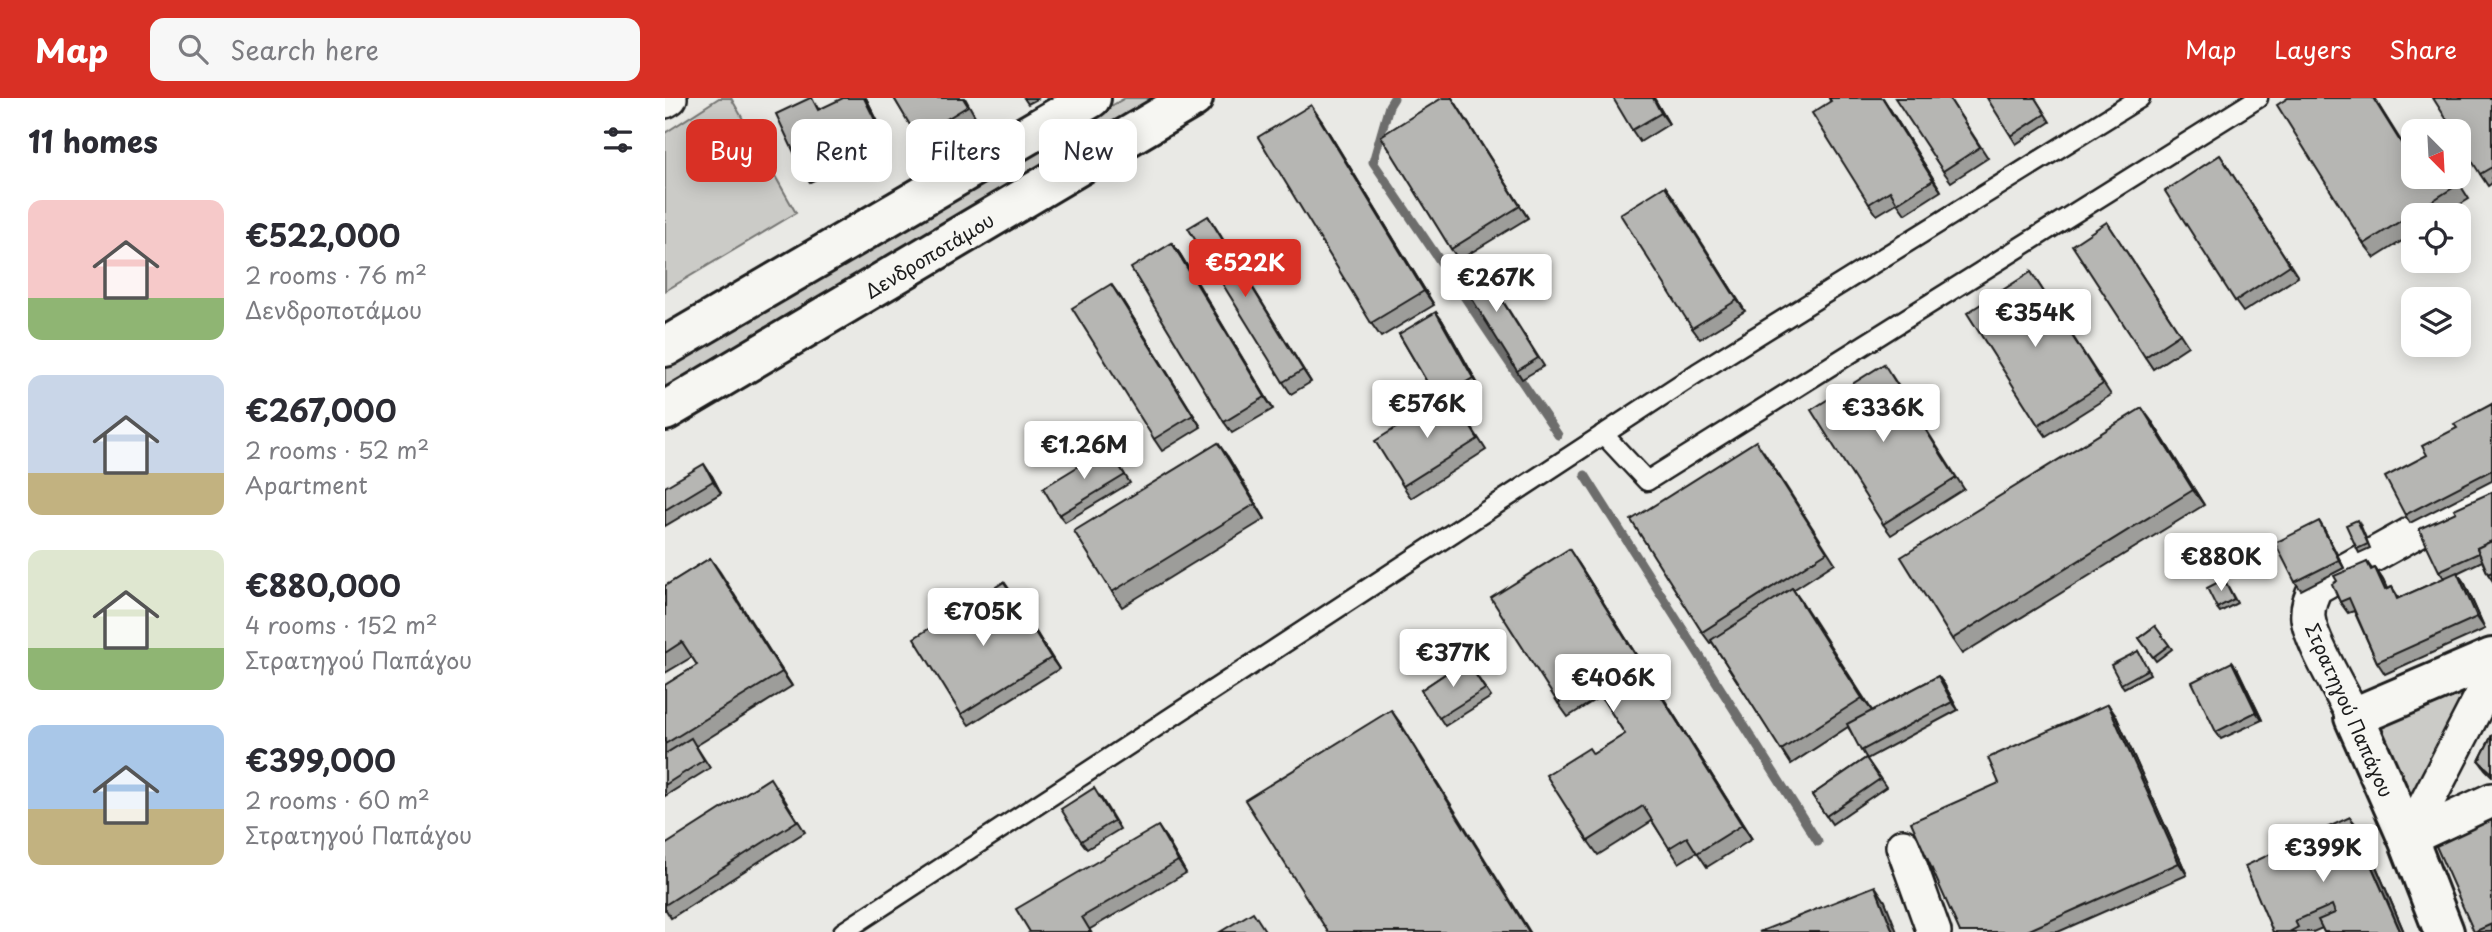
<!DOCTYPE html>
<meta charset="utf-8">
<style>
:root{--surface:#fff;--page:#f7f7f7;--text:#2b2b33;--muted:#7c7c81;--accent:#d93025}
body{margin:0;font-family:"Playpen Sans",sans-serif;background:var(--page);color:var(--text);height:100vh;display:flex;flex-direction:column;font-size:26px;white-space:nowrap}
*{box-sizing:border-box;margin:0}
p{font-size:23px;color:var(--muted)}
.icon{flex:none;width:38px;height:38px;fill:none;stroke:currentColor;stroke-width:2;stroke-linecap:round;stroke-linejoin:round}
.map{position:relative;flex:1;overflow:hidden}
.drawer{display:flex;flex-direction:column;background:var(--surface);width:665px}
.drawer>*{flex:none}
.hud{position:absolute;left:21px;top:21px;width:665px;height:63px;display:flex;gap:14px}
.needle{width:46px;rotate:156deg}
.buttons{position:absolute;left:1736px;top:21px;display:grid;gap:14px}
.buttons a{display:grid;place-items:center;width:70px;height:70px;border-radius:14px;background:var(--surface);box-shadow:0 4px 18px #0003;font-size:35px}
.price{position:absolute;translate:-50% -60px;padding:0 16px;border-radius:7px;background:#fff;color:#222;font-size:23px;line-height:46px;filter:drop-shadow(0 2px 4px #0008)}
.price::after{content:'';position:absolute;left:50%;top:42px;width:21px;height:16px;margin-left:-10px;background:inherit;clip-path:polygon(0 0,100% 0,50% 100%)}
.price.current{background:var(--accent);color:#fff}
ul{padding:0;list-style:none}
li{display:flex;align-items:center;gap:21px;height:175px;padding:0 28px}
li span{display:grid;place-items:center;flex:none;width:196px;height:140px;border-radius:14px;color:#555}
li>.icon{margin-inline-start:auto}
span .icon{width:84px;height:84px;fill:#fffc;stroke-width:1}
li b{font-size:30px}
h2{display:flex;justify-content:space-between;align-items:center;height:84px;padding:0 28px;font-size:30px}
.tag{padding:0 24px;border-radius:14px;background:var(--surface);box-shadow:0 4px 18px #0003;font-size:24px;line-height:63px}
.tag.current{background:var(--accent);color:#fff}
header{display:flex;align-items:center;gap:42px;box-sizing:border-box;height:98px;padding:0 35px;background:var(--accent);color:#fff}
header strong{font-size:33px}
nav{display:flex;gap:38px;margin-inline-start:auto;font-size:24px}
.search{width:490px;height:63px;background:var(--page);display:flex;align-items:center;gap:18px;box-sizing:border-box;padding:0 24px;border-radius:14px;color:var(--muted);font-size:26px}
main{display:flex;flex:1;min-height:0}
.map>svg:first-child{display:block}
.green{fill:#cbcbc7;stroke:#747472;stroke-width:2}
.lines{fill:none;stroke-linecap:round;stroke-linejoin:round}
.stream{stroke:#6d6d6c;stroke-width:9}
.lane-casing{stroke:#1c1c1c;stroke-width:23}
.street-casing{stroke:#1c1c1c;stroke-width:38}
.secondary-casing{stroke:#1c1c1c;stroke-width:44}
.lane{stroke:#f6f6f2;stroke-width:18}
.street{stroke:#f6f6f2;stroke-width:33}
.secondary{stroke:#f6f6f2;stroke-width:38}
.wall{fill:#9d9d9a;stroke:#1c1c1c;stroke-width:2}
.shaded-wall{fill:#7f7f7d;stroke:#1c1c1c;stroke-width:2}
.building{fill:#b6b6b3;stroke:#1c1c1c;stroke-width:2}
.labels{text-anchor:middle;dominant-baseline:central;stroke-width:6;stroke-linejoin:round;paint-order:stroke}
.street-label{font-size:19px;fill:#1c1c1c;stroke:#f6f6f2}
</style>
<header>
<strong>Map</strong>
<div class="search"><svg class="icon" aria-label="search" viewBox="0 0 24 24"><circle cx="10" cy="10" r="6"/><path d="M15 15l6 6"/></svg>Search here</div>
<nav><a>Map</a><a>Layers</a><a>Share</a></nav>
</header>
<main>
<section class="drawer">
<h2>11 homes<svg class="icon" aria-label="filters" viewBox="0 0 24 24"><path d="M4 7h16M4 17h16"/><circle cx="9" cy="7" r="2"/><circle cx="15" cy="17" r="2"/></svg></h2>
<ul>
<li><span style="background:linear-gradient(#f6c9c9 70%,#8fb573 0)"><svg class="icon" aria-label="home" viewBox="0 0 24 24"><path d="M3 11l9-7 9 7M6 9v11h12V9"/></svg></span><div><b>€522,000</b><p>2 rooms · 76 m²</p><p>Δενδροποτάμου</p></div></li>
<li><span style="background:linear-gradient(#c9d6e8 70%,#c2b280 0)"><svg class="icon" aria-label="home" viewBox="0 0 24 24"><path d="M3 11l9-7 9 7M6 9v11h12V9"/></svg></span><div><b>€267,000</b><p>2 rooms · 52 m²</p><p>Apartment</p></div></li>
<li><span style="background:linear-gradient(#dfe7d0 70%,#8fb573 0)"><svg class="icon" aria-label="home" viewBox="0 0 24 24"><path d="M3 11l9-7 9 7M6 9v11h12V9"/></svg></span><div><b>€880,000</b><p>4 rooms · 152 m²</p><p>Στρατηγού Παπάγου</p></div></li>
<li><span style="background:linear-gradient(#a9c7e8 60%,#c2b280 0)"><svg class="icon" aria-label="home" viewBox="0 0 24 24"><path d="M3 11l9-7 9 7M6 9v11h12V9"/></svg></span><div><b>€399,000</b><p>2 rooms · 60 m²</p><p>Στρατηγού Παπάγου</p></div></li>
</ul>
</section>
<div class="map">
<svg width="1827" height="834" viewBox="0 0 1827 834">
<rect width="100%" height="100%" fill="#e9e9e5"/>
<filter id="ink" filterUnits="userSpaceOnUse"><feTurbulence type="fractalNoise" baseFrequency=".0143" numOctaves="2"/><feDisplacementMap in="SourceGraphic" scale="14" xChannelSelector="R" yChannelSelector="G"/><feConvolveMatrix kernelMatrix="1 2 1 2 8 2 1 2 1" color-interpolation-filters="sRGB"/></filter>
<g filter="url(#ink)">
<g class="green">
<path d="M54,0H66L131,115L0,193V35Z"/>
<path d="M460,0H492L0,289V269Z"/>
<path d="M1802,588L1746,701L1714,624Z"/>
</g>
<g class="lines">
<g class="stream">
<path d="M729,0L724,8L708,64L893,337"/>
<path d="M920,377L1153,744"/>
</g>
<g class="lane-casing">
<g id="lane">
<path d="M938,336L982,383L1593,0"/>
<path d="M178,834L1032,275L1475,0"/>
</g>
</g>
<g class="street-casing">
<g id="street">
<path d="M0,3L5,0"/>
<path d="M1689,619C1677,595 1646,544 1643,520C1642,509 1646,498 1651,489L1827,391"/>
<path d="M1743,741L1827,578"/>
<path d="M1743,741L1827,702"/>
<path d="M1238,748L1269,834"/>
</g>
</g>
<g class="secondary-casing">
<g id="secondary">
<path d="M0,249L426,0"/>
<path d="M0,313L528,0"/>
<path d="M1779,834L1743,741L1689,619L1827,560"/>
</g>
</g>
<use href="#lane" class="lane"/>
<use href="#street" class="street"/>
<use href="#secondary" class="secondary"/>
</g>
<g class="wall">
<path d="M201,0L221,40L179,60L182,67L145,84L139,76L152,7L155,12Z"/>
<path d="M229,0H300L311,20L260,50Z"/>
<path d="M359,0H374L363,6Z"/>
<path d="M787,0L863,120L794,162L786,151Z"/>
<path d="M989,0L1004,26L975,44L967,32Z"/>
<path d="M1164,0H1218L1276,93L1240,116L1232,105L1212,117L1204,106Z"/>
<path d="M1284,0L1323,60L1286,84L1278,73Z"/>
<path d="M1370,0L1385,24L1351,46L1346,38Z"/>
<path d="M1623,0H1709L1748,62V79H1790L1804,101L1778,117H1748V136L1710,160L1699,146Z"/>
<path d="M1827,0V85L1823,88L1815,76Z"/>
<path d="M656,22L769,207L716,239L706,225Z"/>
<path d="M1555,57L1633,179L1578,214L1570,203Z"/>
<path d="M1000,88L1080,213L1035,241L1027,230Z"/>
<path d="M543,118L646,284L626,296L618,284Z"/>
<path d="M1442,124L1523,248L1488,271L1480,259Z"/>
<path d="M507,145L515,156L608,311L567,335L559,324Z"/>
<path d="M810,159L879,268L857,281L852,273Z"/>
<path d="M1366,174L1446,297L1381,338L1373,327Z"/>
<path d="M454,197L536,329L497,353L489,341Z"/>
<path d="M777,222L814,288L789,302L821,352L746,400L738,388L773,303L734,236Z"/>
<path d="M1227,278L1299,391L1226,437L1218,426Z"/>
<path d="M1827,306V383L1745,425L1740,417L1762,357L1792,330Z"/>
<path d="M1488,325L1539,407L1297,556L1287,541Z"/>
<path d="M443,350L465,385L400,424L394,417Z"/>
<path d="M1099,354L1170,465L1128,492L1207,613L1273,578L1279,586L1293,612L1202,661L1183,629L1126,666L1047,544L1045,545L1037,534Z"/>
<path d="M563,359L600,421L457,509L447,494Z"/>
<path d="M47,378L56,395L0,428V389Z"/>
<path d="M1827,394V482L1823,476L1817,463L1792,475L1800,486L1820,531L1720,576L1712,564L1689,513L1683,515L1675,504L1672,483L1702,464L1707,471L1710,470L1718,482L1722,491L1727,489L1734,500L1779,480L1774,473L1791,414Z"/>
<path d="M1695,426L1705,450L1694,455L1692,451Z"/>
<path d="M1659,431L1679,470L1636,492L1630,484Z"/>
<path d="M45,460L127,588L31,648L45,670L0,698V587L32,567L27,559L0,575V488Z"/>
<path d="M914,466L1087,741L1042,769L1032,754L1014,765L987,723L933,757L923,743L928,656L960,636L936,598L903,619L893,605Z"/>
<path d="M1559,481L1572,505L1555,514L1552,510Z"/>
<path d="M339,484L394,571L304,627L296,616Z"/>
<path d="M1490,528L1507,551L1491,563L1474,540Z"/>
<path d="M1473,553L1485,576L1459,590L1456,586Z"/>
<path d="M801,562L826,599L780,628L756,592Z"/>
<path d="M1567,564L1573,572L1597,622L1556,641L1551,634Z"/>
<path d="M1451,618L1522,777L1393,834H1295L1334,685Z"/>
<path d="M1827,637V678L1820,671L1814,663Z"/>
<path d="M1201,660L1221,689L1167,726L1147,697Z"/>
<path d="M113,691L140,734L6,820L1,812H0V747Z"/>
<path d="M435,698L455,731L422,751L416,743Z"/>
<path d="M1827,722V834H1809Z"/>
<path d="M1696,733L1739,834H1659L1657,830L1648,834H1608Z"/>
<path d="M501,740L521,775L425,831L365,834Z"/>
</g>
<g class="shaded-wall">
<path d="M199,0H201L221,40L215,32Z"/>
<path d="M787,0L792,7L863,120L855,108Z"/>
<path d="M988,0H989L1004,26L996,15Z"/>
<path d="M1217,0H1218L1276,93L1268,82Z"/>
<path d="M1708,0H1709L1748,64Z"/>
<path d="M646,7L656,22L769,207L759,193Z"/>
<path d="M1000,88L1008,99L1080,213L1072,202Z"/>
<path d="M543,118L551,130L646,284L638,272Z"/>
<path d="M507,145L515,156L608,311L600,299Z"/>
<path d="M446,186L454,197L536,329L528,317Z"/>
<path d="M771,214L777,222L814,288L808,280Z"/>
<path d="M1477,310L1488,325L1539,407L1528,392Z"/>
<path d="M553,345L563,359L600,421L590,406Z"/>
<path d="M39,366L47,378L56,395L48,383Z"/>
<path d="M1654,423L1659,431L1679,470L1674,462Z"/>
<path d="M904,451L914,466L1087,741L1077,727Z"/>
<path d="M45,460L55,474L127,588L117,574Z"/>
<path d="M1710,470L1718,482L1728,504L1720,492Z"/>
<path d="M1792,474L1800,486L1820,531L1812,519Z"/>
<path d="M339,484L347,495L394,571L386,560Z"/>
<path d="M1127,490L1137,504L1208,614L1197,600Z"/>
<path d="M1567,564L1573,572L1597,622L1591,614Z"/>
<path d="M1273,578L1279,586L1293,612L1287,604Z"/>
<path d="M1443,606L1451,618L1522,777L1514,765Z"/>
<path d="M726,612L736,626L865,834H864Z"/>
<path d="M1685,719L1696,733L1739,834L1735,833Z"/>
<path d="M493,728L501,740L521,775L513,763Z"/>
<path d="M1210,788L1220,803L1232,834H1228Z"/>
</g>
<g class="building">
<path d="M145,0H147L153,12L178,0H199L215,32L173,52L176,59L139,76L111,16Z"/>
<path d="M229,0H298L303,8L252,39Z"/>
<path d="M777,0H787L855,108L786,151L716,38Z"/>
<path d="M948,0H988L996,15L967,32Z"/>
<path d="M1164,0H1217L1268,82L1232,105L1225,93L1204,106L1147,15L1166,3Z"/>
<path d="M1230,0H1284L1315,49L1278,73Z"/>
<path d="M1322,0H1370L1380,16L1346,38Z"/>
<path d="M1623,0H1708L1748,64V79H1790L1794,86L1699,146L1612,7Z"/>
<path d="M1768,0H1827V69L1815,76L1794,42V33H1789Z"/>
<path d="M646,7L759,193L706,225L593,39Z"/>
<path d="M1555,57L1625,167L1570,203L1500,93Z"/>
<path d="M1000,88L1072,202L1027,230L955,116Z"/>
<path d="M543,118L638,272L618,284L523,130Z"/>
<path d="M1442,124L1515,236L1480,259L1407,147Z"/>
<path d="M507,145L600,299L559,324L466,170Z"/>
<path d="M810,159L873,260L852,273L789,172Z"/>
<path d="M1366,174L1438,286L1373,327L1302,215Z"/>
<path d="M446,186L528,317L489,341L407,210Z"/>
<path d="M771,214L808,280L772,301L734,236Z"/>
<path d="M1219,266L1291,380L1218,426L1146,312Z"/>
<path d="M785,296L813,341L738,388L710,343Z"/>
<path d="M1827,306V372L1740,417L1720,379L1762,357L1757,348L1792,330L1789,326Z"/>
<path d="M1477,310L1528,392L1287,541L1236,459Z"/>
<path d="M1091,343L1162,454L1037,534L966,422Z"/>
<path d="M553,345L590,406L447,494L409,433Z"/>
<path d="M443,350L460,377L394,417L378,390Z"/>
<path d="M39,366L48,383L0,412V389Z"/>
<path d="M1827,394V443L1812,450L1814,455L1774,473L1754,431L1791,414L1789,411Z"/>
<path d="M1692,422L1703,446L1692,451L1681,427Z"/>
<path d="M1654,423L1674,462L1630,484L1610,445Z"/>
<path d="M1827,443V474L1823,476L1812,450Z"/>
<path d="M904,451L1077,727L1032,755L1022,739L1004,750L978,708L923,743L881,677L924,650L928,656L960,636L926,583L893,605L826,500Z"/>
<path d="M45,460L117,574L0,646V587L32,567L17,544L0,555V488Z"/>
<path d="M1702,464L1706,472L1710,470L1720,492L1727,489L1732,501L1792,474L1812,519L1712,564L1684,500L1675,504L1667,486L1672,483L1669,478Z"/>
<path d="M1559,481L1569,501L1552,510L1542,490Z"/>
<path d="M339,484L386,560L296,616L249,540Z"/>
<path d="M1127,490L1197,600L1116,652L1046,542Z"/>
<path d="M1490,528L1504,547L1488,559L1474,540Z"/>
<path d="M1473,553L1483,571L1456,586L1446,567Z"/>
<path d="M801,562L820,591L774,620L756,592Z"/>
<path d="M1567,564L1591,614L1551,634L1527,584Z"/>
<path d="M1273,578L1287,604L1196,653L1182,626Z"/>
<path d="M1443,606L1514,765L1360,834H1295L1246,724L1334,685L1323,660Z"/>
<path d="M726,612L864,834H663L580,702Z"/>
<path d="M1827,637V675L1814,663Z"/>
<path d="M26,640L39,662L0,687V656Z"/>
<path d="M1201,660L1215,681L1161,718L1147,697Z"/>
<path d="M105,680L132,723L0,807V747Z"/>
<path d="M429,690L449,723L416,743L396,711Z"/>
<path d="M1685,719L1735,833L1733,834H1659L1653,822L1670,815L1667,807L1630,823L1633,829L1624,834H1608L1580,768Z"/>
<path d="M1827,722V826L1809,834L1771,748Z"/>
<path d="M493,728L513,763L417,819L426,834H365L351,811Z"/>
<path d="M1210,788L1228,834H1094Z"/>
<path d="M588,814L601,834H555Z"/>
</g>
</g>
<g class="labels">
<g class="street-label">
<text transform="translate(264 157) rotate(-31)">Δενδροποτάμου</text>
<text transform="translate(1685 612) rotate(66)">Στρατηγού Παπάγου</text>
</g>
</g>
</svg>
<div class="buttons">
<a><svg class="needle" viewBox="-14 -14 28 28"><path d="M0-13l5 13h-10z" fill="#e53935"/><path d="M0 13l5-13h-10z" fill="#7c7c81"/></svg></a>
<a><svg class="icon" aria-label="locate" viewBox="0 0 24 24"><circle cx="12" cy="12" r="6"/><path d="M12 2v4M12 18v4M2 12h4M18 12h4"/></svg></a>
<a><svg class="icon" aria-label="layers" viewBox="0 0 24 24"><path d="M12 4l9 5-9 5-9-5zM3 14l9 5 9-5"/></svg></a>
</div>
<b class="price current" style="left:580px;top:201px">€522K</b>
<b class="price" style="left:831px;top:216px">€267K</b>
<b class="price" style="left:1370px;top:251px">€354K</b>
<b class="price" style="left:762px;top:342px">€576K</b>
<b class="price" style="left:1218px;top:346px">€336K</b>
<b class="price" style="left:419px;top:383px">€1.26M</b>
<b class="price" style="left:1556px;top:495px">€880K</b>
<b class="price" style="left:318px;top:550px">€705K</b>
<b class="price" style="left:788px;top:591px">€377K</b>
<b class="price" style="left:948px;top:616px">€406K</b>
<b class="price" style="left:1658px;top:786px">€399K</b>
<div class="hud">
<a class="tag current">Buy</a>
<a class="tag">Rent</a>
<a class="tag">Filters</a>
<a class="tag">New</a>
</div>
</div>
</main>
